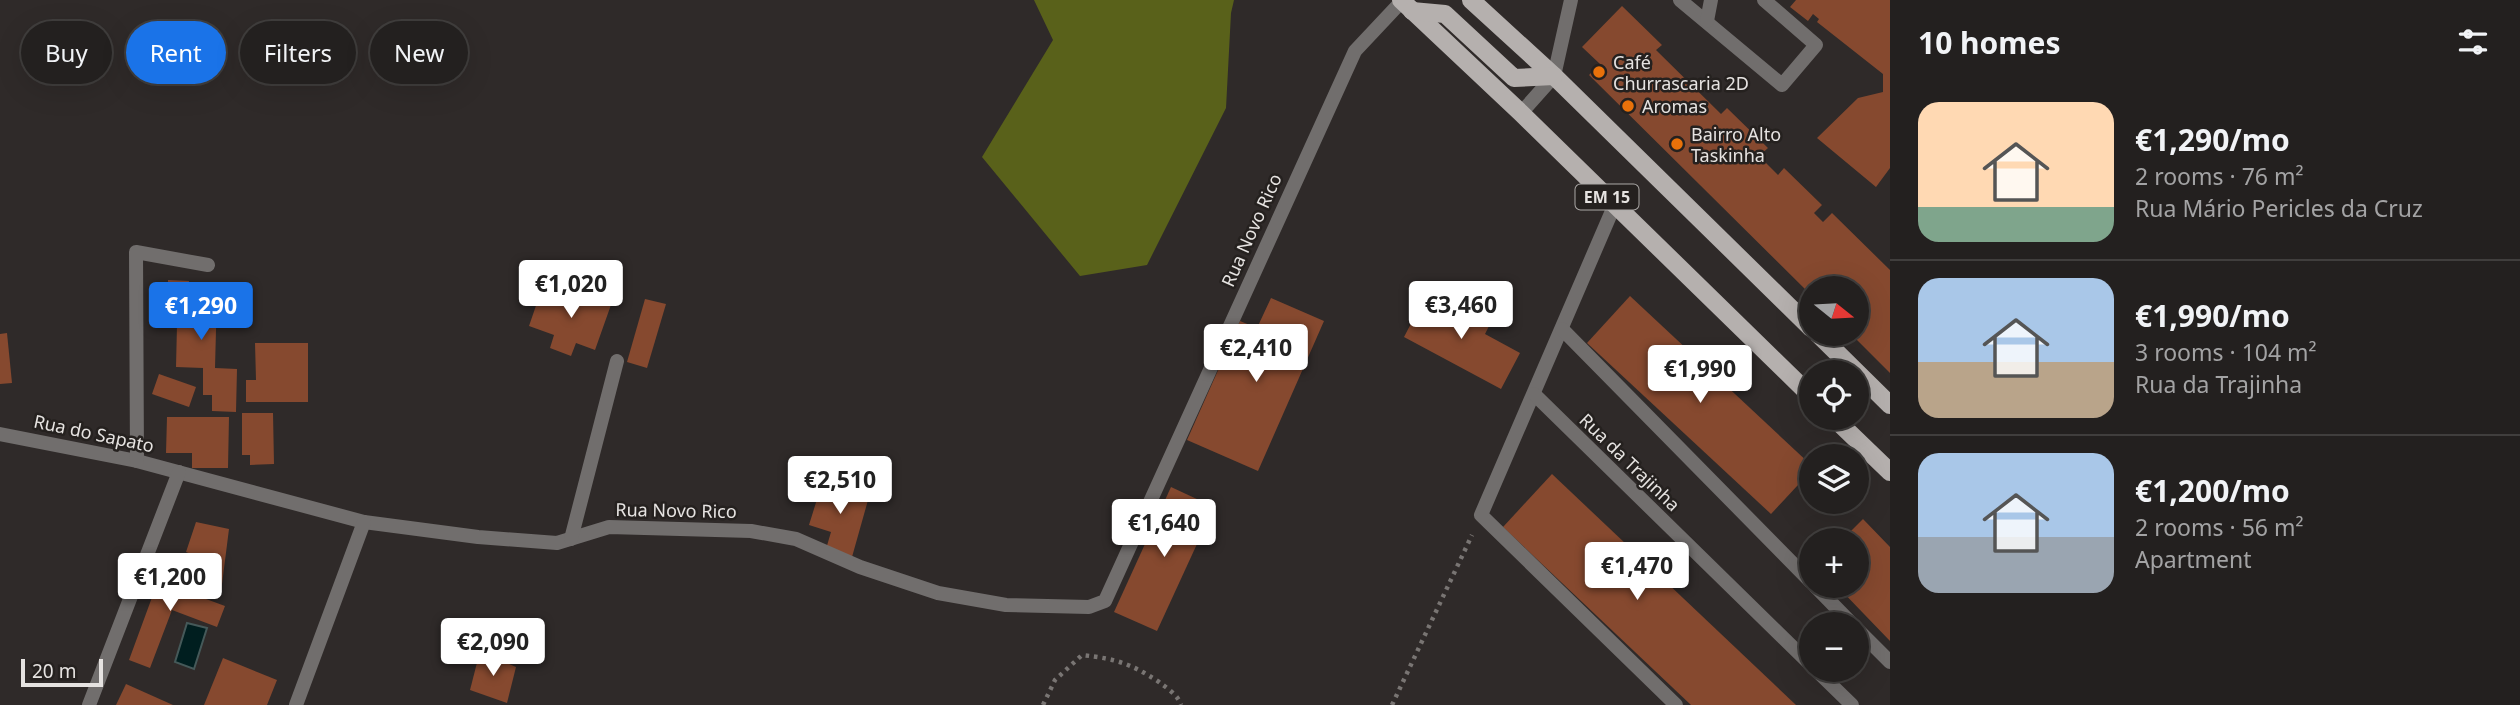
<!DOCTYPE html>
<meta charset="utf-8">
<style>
:root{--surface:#23201f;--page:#2f2d2c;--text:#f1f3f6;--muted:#a3a3a4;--line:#403e3d;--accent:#1a73e8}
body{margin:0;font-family:"Noto Sans",sans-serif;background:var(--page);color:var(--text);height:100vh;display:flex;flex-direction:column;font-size:26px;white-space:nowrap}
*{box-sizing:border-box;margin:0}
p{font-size:23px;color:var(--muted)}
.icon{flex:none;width:38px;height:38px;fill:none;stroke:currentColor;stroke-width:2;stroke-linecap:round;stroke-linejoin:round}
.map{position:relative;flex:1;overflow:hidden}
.sheet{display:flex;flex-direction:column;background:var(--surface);width:630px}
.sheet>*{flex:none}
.guide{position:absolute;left:21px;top:21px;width:665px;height:63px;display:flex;gap:14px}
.needle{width:46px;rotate:108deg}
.fabs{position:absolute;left:1799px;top:276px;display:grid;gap:14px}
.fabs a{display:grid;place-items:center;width:70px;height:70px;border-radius:50%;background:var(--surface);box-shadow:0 7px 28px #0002,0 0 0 2px var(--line);font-size:35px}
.scale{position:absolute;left:21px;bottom:18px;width:82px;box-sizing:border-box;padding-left:7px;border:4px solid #e6e3e1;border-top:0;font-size:19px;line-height:24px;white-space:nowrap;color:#e6e3e1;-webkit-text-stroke:5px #25211f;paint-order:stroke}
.price{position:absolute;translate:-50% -60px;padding:0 16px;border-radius:7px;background:#fff;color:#222;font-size:23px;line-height:46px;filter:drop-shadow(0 2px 4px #0008)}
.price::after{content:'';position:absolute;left:50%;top:42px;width:21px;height:16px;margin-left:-10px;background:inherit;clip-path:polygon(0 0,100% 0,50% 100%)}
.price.on{background:var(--accent);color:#fff}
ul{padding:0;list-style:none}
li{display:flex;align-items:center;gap:21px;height:175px;padding:0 28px}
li+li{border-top:2px solid var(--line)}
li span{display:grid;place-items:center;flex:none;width:196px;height:140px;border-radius:21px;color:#555}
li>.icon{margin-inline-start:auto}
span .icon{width:84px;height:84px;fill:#fffc;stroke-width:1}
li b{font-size:30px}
h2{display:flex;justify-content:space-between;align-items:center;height:84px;padding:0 28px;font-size:30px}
.chip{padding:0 24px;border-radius:32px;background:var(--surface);box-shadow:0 7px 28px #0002,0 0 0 2px var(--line);font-size:24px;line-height:63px}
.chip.on{background:var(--accent);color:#fff}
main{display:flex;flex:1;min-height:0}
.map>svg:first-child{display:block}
.forest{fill:#59611a}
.water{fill:#001e1f;stroke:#455959;stroke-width:2}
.building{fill:#86492f}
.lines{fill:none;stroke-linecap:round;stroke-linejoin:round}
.path{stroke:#797573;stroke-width:4.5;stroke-dasharray:3.5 5;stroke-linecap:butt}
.street{stroke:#716e6d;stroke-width:14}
.primary{stroke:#b5b0ae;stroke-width:18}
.food-dot{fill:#e8710a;stroke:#25211f;stroke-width:2.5}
.labels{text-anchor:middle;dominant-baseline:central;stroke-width:5;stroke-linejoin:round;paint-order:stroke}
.shield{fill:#25211f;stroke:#aca9a7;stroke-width:2}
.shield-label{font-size:16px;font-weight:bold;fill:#e6e3e1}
.poi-label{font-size:18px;fill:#e6e3e1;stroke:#25211f;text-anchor:start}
.street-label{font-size:18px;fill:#e6e3e1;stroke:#25211f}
</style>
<main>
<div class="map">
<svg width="1890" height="705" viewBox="0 0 1890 705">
<rect width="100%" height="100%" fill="#2f2a29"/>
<path class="forest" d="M1034,0H1234L1231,13L1226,108L1147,265L1080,276L982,157L1053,40Z"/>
<path class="water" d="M187,623L207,628L194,669L175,662Z"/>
<g class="building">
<path d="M1796,0H1890V168L1876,187L1817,138L1858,98L1883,92V74L1817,22L1819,19L1813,14L1808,21L1790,7Z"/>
<path d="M1622,6L1662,45L1656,50L1721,114L1727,108L1768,148L1759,156L1778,175L1784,168L1822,205L1814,213L1823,222L1832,213L1890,270V373L1851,334H1857V289H1811V295L1589,75L1600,64L1582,47Z"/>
<path d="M168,280L189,281L188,291L217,292L215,368L237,369L236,412L212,411V395H203V368L176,367L177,325L167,324Z"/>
<path d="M1429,289L1444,297L1440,305L1470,321L1473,315L1490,324L1485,334L1520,353L1501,389L1404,337Z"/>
<path d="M541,291L577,303L581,291L612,302L595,350L576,343L571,356L550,348L554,335L529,326Z"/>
<path d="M1630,296L1811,465V471L1771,514L1587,343Z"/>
<path d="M1271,298L1324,321L1258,471L1187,440L1240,321L1257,328Z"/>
<path d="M645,299L666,304L647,368L627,362Z"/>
<path d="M7,333L12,383L0,384V334Z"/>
<path d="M255,343H308V402H246V380H256Z"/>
<path d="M159,374L196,387L189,407L152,394Z"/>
<path d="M242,413H273L274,464L250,465V455H242Z"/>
<path d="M167,417H229L228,468H192V453H166Z"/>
<path d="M1552,474L1796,705H1691L1503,527Z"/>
<path d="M823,480L870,493L852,557L826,549L831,532L809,525Z"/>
<path d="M1171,487L1214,507L1157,631L1114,612Z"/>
<path d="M1863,519L1890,547V641L1837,586H1857V541H1841Z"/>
<path d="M196,522L229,529L221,592L194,583L200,558L186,552Z"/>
<path d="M165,562L187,570L179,589L225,606L217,627L172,610L150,668L129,660Z"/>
<path d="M480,651L516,667L507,703L470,690Z"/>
<path d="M223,658L277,680L267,705H204Z"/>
<path d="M126,684L173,705H116Z"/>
</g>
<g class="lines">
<g class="path">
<path d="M1043,705L1055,680L1082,655C1116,659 1130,663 1159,682C1167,688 1178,695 1181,705"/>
<path d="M1392,705L1472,535"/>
</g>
<g class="street">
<path d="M1680,0L1782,85L1816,45L1764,0"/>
<path d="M1707,21L1711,0"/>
<path d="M1521,113L1554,76L1571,0"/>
<path d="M1615,204L1481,515L1676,705"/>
<path d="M1562,329L1811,582"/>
<path d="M1534,394L1811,665"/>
<path d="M0,434L137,461L364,522L478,537L557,543L609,527L751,531L796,539L860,567L938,593L1006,605L1089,607L1105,601L1355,51L1402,1"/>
<path d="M137,461L136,252L208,265"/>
<path d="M571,539L617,361"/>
<path d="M1815,586L1853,625"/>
<path d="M1857,629L1890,662"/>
<path d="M1816,670L1852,705"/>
<path d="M89,705L179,472"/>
<path d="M296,705L364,522"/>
</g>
<g class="primary">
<path d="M1401,0L1521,113L1811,396"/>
<path d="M1471,0L1554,76L1811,328"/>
<path d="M1412,11L1445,14L1514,78L1554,76"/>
<path d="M1818,334L1890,405"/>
<path d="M1834,418L1890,472"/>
</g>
</g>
<g class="food-dot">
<circle cx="1599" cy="72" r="7"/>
<circle cx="1628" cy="106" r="7"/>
<circle cx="1677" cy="144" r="7"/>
</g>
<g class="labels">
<rect class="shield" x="1575.5" y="184.5" width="63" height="25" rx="5"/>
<g class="shield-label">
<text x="1607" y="197">EM 15</text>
</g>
<g class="poi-label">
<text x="1613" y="62">Café<tspan x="1613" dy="21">Churrascaria 2D</tspan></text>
<text x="1642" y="106">Aromas</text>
<text x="1691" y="134">Bairro Alto<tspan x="1691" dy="21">Taskinha</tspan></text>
</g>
<g class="street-label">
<text transform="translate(1251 230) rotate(-66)">Rua Novo Rico</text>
<text transform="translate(94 433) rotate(12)">Rua do Sapato</text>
<text transform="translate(1630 462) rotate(44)">Rua da Trajinha</text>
<text transform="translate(676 510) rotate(1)">Rua Novo Rico</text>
</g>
</g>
</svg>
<div class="fabs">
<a><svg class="needle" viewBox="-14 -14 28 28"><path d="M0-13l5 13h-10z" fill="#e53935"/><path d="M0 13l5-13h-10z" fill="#a3a3a4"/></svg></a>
<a><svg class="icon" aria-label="locate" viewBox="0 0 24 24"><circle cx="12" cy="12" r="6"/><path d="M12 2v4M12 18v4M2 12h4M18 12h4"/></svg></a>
<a><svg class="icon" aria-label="layers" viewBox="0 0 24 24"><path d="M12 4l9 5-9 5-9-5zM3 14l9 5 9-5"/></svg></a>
<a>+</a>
<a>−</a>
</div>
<div class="scale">20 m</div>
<b class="price" style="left:571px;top:320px">€1,020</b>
<b class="price" style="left:1461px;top:341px">€3,460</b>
<b class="price on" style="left:201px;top:342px">€1,290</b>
<b class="price" style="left:1256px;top:384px">€2,410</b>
<b class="price" style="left:1700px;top:405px">€1,990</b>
<b class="price" style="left:840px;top:516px">€2,510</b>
<b class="price" style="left:1164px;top:559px">€1,640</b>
<b class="price" style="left:1637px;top:602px">€1,470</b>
<b class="price" style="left:170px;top:613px">€1,200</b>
<b class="price" style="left:493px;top:678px">€2,090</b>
<div class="guide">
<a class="chip">Buy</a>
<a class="chip on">Rent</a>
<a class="chip">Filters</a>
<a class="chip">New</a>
</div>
</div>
<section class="sheet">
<h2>10 homes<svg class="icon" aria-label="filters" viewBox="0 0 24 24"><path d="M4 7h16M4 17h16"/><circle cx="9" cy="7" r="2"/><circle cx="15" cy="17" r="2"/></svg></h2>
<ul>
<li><span style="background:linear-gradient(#ffd9b3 75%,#7fa58c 0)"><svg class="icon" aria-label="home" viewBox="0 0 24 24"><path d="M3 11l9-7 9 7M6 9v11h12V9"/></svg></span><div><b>€1,290/mo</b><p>2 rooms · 76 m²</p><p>Rua Mário Pericles da Cruz</p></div></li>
<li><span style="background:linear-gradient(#a9c7e8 60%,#b9a48a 0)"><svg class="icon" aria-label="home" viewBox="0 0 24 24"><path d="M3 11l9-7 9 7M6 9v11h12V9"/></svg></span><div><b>€1,990/mo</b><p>3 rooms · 104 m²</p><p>Rua da Trajinha</p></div></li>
<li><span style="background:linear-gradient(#a9c7e8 60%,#9aa5b1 0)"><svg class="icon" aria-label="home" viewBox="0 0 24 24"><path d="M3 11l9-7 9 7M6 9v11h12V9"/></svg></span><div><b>€1,200/mo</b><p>2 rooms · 56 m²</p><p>Apartment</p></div></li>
</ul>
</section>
</main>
